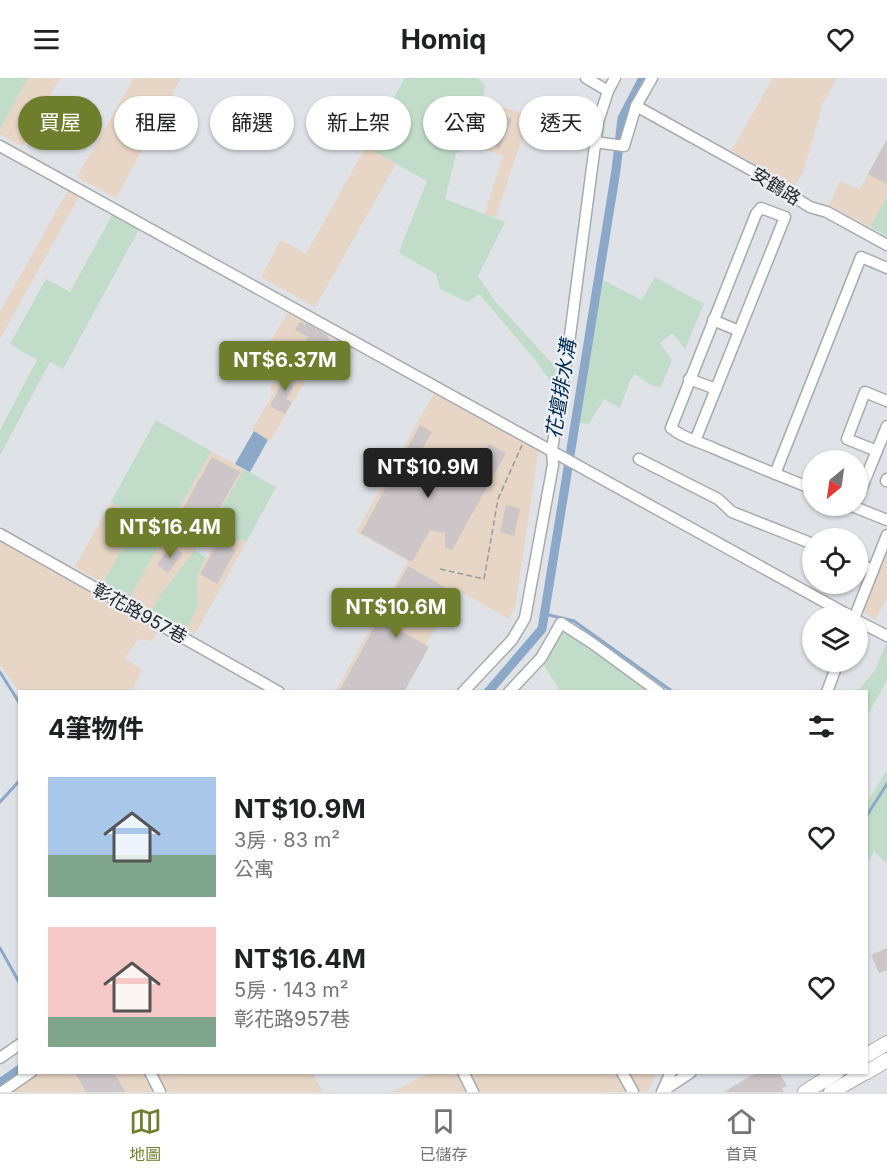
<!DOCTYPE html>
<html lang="zh-TW">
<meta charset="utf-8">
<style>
:root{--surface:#fff;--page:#f6f6f6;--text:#202124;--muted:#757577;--line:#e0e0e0;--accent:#6e7e2d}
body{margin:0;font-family:Inter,"Noto Sans TC",sans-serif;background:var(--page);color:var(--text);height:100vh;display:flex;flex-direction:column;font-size:22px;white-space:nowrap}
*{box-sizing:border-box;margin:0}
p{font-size:20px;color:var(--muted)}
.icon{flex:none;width:33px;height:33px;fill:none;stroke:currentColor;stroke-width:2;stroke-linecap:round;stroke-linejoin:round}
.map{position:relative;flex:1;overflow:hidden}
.panel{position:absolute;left:18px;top:612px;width:850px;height:384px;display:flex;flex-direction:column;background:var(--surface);border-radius:0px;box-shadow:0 2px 4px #0004}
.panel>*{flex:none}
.guide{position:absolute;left:18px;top:18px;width:852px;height:54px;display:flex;gap:12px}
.needle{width:39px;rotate:209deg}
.controls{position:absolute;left:802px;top:372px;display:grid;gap:12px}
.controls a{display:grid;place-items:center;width:66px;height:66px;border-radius:50%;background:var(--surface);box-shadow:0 2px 4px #0004;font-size:30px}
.price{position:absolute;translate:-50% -51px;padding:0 14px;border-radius:6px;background:var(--accent);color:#fff;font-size:20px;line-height:39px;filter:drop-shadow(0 2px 3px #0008)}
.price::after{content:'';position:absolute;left:50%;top:36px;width:18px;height:14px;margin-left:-9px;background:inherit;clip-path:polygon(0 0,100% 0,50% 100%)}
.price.active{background:#222;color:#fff}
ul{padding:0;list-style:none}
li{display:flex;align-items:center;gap:18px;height:150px;padding:0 30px}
li span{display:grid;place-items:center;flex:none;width:168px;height:120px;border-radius:0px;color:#555}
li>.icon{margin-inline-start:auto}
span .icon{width:72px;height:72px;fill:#fffc;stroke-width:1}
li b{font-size:26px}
h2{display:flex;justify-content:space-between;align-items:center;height:72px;padding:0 30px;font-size:26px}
.pill{padding:0 21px;border-radius:27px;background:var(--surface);box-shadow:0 2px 4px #0004;font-size:21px;line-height:54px}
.pill.active{background:var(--accent);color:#fff}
header{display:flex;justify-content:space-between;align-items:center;height:78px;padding:0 30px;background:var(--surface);font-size:27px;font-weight:700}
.tabs{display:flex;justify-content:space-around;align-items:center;height:84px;border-top:2px solid var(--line);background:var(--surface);font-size:16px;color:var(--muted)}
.tabs a{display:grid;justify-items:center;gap:3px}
.tabs .active{color:var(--accent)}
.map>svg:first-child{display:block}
.industrial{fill:#e7d5c5}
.green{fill:#c1ddc9}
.water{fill:#8ba8c9}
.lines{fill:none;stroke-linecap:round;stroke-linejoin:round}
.stream{stroke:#8ba8c9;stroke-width:3}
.canal{stroke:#8ba8c9;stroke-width:9}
.building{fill:#ccc6c9}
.minor-casing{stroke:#a7abb0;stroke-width:13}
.major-casing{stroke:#a7abb0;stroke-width:16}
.path{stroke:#989c9f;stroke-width:1.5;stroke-dasharray:6 3;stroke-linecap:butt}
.minor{stroke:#fff;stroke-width:10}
.major{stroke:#fff;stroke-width:14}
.labels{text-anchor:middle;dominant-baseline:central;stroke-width:4.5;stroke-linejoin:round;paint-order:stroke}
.street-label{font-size:18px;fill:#26282a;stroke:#ecf0f5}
.water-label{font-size:20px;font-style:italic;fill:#002b54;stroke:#ecf0f5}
</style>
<header><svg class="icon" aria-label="menu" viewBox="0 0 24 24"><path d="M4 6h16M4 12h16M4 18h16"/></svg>Homiq<svg class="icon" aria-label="heart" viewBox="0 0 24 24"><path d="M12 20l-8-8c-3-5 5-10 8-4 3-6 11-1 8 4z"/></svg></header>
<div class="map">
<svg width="887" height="1014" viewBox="0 0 887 1014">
<rect width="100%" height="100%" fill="#dfe3e8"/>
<g class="industrial">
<path d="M28,0H60L22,69L0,56V51Z"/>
<path d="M134,0H181L116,120L77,99Z"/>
<path d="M773,0H837L823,25L804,92L795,108L731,73Z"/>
<path d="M483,23L528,37L532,40L516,77L496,139L484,137L503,78L468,65Z"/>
<path d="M887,61V117L870,149L829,127L840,103L860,111Z"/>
<path d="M366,69L396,86L315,229L261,199L281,162L306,176Z"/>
<path d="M71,107L82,113L0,261V234Z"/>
<path d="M292,228L335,252L270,363L252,352L274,314L270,311L287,281L267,269Z"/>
<path d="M437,310L539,369L515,529L509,541L458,512L399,613L335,614L408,483L356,454Z"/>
<path d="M211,373L244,391L205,459L161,516L152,532L130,519Z"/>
<path d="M111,424L139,440L103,505L75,489Z"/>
<path d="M0,458L162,549L151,563L138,561L125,580L142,592L132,613L19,614L0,586Z"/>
<path d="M217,460L247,463L195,556L186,551L198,528L197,497Z"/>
<path d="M887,460V520L875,542L861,532Z"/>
<path d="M312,994L323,1014H0L27,995Z"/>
<path d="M429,995H656L648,1014H392Z"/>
</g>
<g class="green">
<path d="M0,0H28L0,51Z"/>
<path d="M405,0H478L485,8L483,23L468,65L456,76L445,121L505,144L478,198L495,223L556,290L553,307L537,284L479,216L468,224L440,211L436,196L401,176L399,173L427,103L366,69Z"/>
<path d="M887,117V158L870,149Z"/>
<path d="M115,132L142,146L63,291L50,284L0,377V352L37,282L10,266L46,201L70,214Z"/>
<path d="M595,198L642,222L655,199L704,226L685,271L672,255L660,265L672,282L661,309L652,308L635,296L630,303L620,330L604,321L589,346L575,344Z"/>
<path d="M156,342L211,373L130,519L103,505L139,440L111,424Z"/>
<path d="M244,391L276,409L247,463L217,461L214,466L205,459Z"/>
<path d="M195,472L206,480L197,497L198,528L186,551L152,532L161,516Z"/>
<path d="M563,552H568L656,613H560L539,579Z"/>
<path d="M887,563V602L867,638V614L858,613L875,592Z"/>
<path d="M887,692V785L874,774L867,786V724Z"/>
</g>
<path class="water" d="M254,353L268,362L250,394L235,386Z"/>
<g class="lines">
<g class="stream">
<path d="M545,536L574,543L673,614"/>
<path d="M0,594L20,626"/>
<path d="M0,724L20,702"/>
<path d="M867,737L887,706"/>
<path d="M0,870L20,906"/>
</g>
<g class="canal">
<path d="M488,614L542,551L616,92L622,40L643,0"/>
<path d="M0,1005L20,991"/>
</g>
</g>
<g class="building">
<path d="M486,29L512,41L499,71L473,59Z"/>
<path d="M887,61V106L868,96Z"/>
<path d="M300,244L305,247L306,245L327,257L329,263L315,288L297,279L308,259L295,252Z"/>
<path d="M289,291L300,297L286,321L292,324L285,336L270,328Z"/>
<path d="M420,347L432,354L421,373L470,400L489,366L506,375L452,472L445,470V455L430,452L412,484L361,455Z"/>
<path d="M212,379L240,394L204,458L176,443Z"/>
<path d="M506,427L520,430L514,458L500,454Z"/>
<path d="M219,463L236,472L217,506L200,496Z"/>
<path d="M172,467L183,476L168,495L157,486Z"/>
<path d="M408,488L453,514L440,539L410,523L396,550L429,569L404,614H339Z"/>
<path d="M887,870V892L879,895L871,877Z"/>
<path d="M75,994H114L125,1014H86Z"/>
<path d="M760,994H779L787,1008L782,1010L784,1014H724L747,1000Z"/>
</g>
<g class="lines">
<g class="minor-casing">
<g id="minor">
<path d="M586,0L608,13"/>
<path d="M636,28L780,108L792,118L810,129L827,134L887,167"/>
<path d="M595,64L624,68L636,28L652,0"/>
<path d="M0,68C284,224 568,380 850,538"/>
<path d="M713,242L739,253"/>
<path d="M689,301L716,311"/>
<path d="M695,363L785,139L761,130L756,136L671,350C682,360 700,364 713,370C746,384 780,398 813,411"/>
<path d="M877,373L847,361L865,314L887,323"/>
<path d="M639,381L718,421L732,434L813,466"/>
<path d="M775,396L861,179L887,190"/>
<path d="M886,403L887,401"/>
<path d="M858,419L887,348"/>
<path d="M852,428L887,442"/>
<path d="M0,456L279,614"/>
<path d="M858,484L873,493"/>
<path d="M855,538L887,457"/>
<path d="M858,543L887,558"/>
<path d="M463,614L512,562L525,540L553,387L552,371L568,273L598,44L608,13L615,0"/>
<path d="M509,614L541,580L561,545L592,565L659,614"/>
<path d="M827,614L838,584"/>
<path d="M0,980L20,966"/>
<path d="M150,994L160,1014"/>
<path d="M463,994L473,1014"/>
<path d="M622,994L633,1014"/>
<path d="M663,1013L691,994"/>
<path d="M2,1014L31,994"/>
<path d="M662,1014L671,994"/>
</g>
</g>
<g class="major-casing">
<g id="major">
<path d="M867,977L887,965"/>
<path d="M867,994L887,982"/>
<path d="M805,1014L837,994"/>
<path d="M831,1014L866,994"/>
</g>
</g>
<path class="path" d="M440,491L484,501L498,421L522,367"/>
<use href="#minor" class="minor"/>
<use href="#major" class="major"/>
</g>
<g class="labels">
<g class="street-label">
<text transform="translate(776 108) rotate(32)">安鶴路</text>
<text transform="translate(140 535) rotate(29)">彰花路957巷</text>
</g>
<g class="water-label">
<text transform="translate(561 311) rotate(-81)">花壇排水溝</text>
</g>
</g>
</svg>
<div class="controls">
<a><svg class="needle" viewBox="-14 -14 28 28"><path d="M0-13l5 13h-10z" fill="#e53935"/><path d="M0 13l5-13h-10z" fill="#757577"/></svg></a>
<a><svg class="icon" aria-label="locate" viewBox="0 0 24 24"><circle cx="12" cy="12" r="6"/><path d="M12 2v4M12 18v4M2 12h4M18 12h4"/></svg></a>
<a><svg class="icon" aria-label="layers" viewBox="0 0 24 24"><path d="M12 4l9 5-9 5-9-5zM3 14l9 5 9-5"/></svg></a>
</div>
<b class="price" style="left:285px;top:314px">NT$6.37M</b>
<b class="price active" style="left:428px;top:421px">NT$10.9M</b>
<b class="price" style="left:170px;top:481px">NT$16.4M</b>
<b class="price" style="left:396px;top:561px">NT$10.6M</b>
<div class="guide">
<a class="pill active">買屋</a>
<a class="pill">租屋</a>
<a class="pill">篩選</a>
<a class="pill">新上架</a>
<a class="pill">公寓</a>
<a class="pill">透天</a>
</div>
<section class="panel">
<h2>4筆物件<svg class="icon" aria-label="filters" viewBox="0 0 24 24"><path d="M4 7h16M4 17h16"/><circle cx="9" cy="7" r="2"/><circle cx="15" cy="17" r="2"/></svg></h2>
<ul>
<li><span style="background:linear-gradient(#a9c7e8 65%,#7fa58c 0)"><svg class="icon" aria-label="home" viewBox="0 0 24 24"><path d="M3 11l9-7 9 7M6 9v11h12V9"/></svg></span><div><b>NT$10.9M</b><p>3房 · 83 m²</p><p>公寓</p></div><svg class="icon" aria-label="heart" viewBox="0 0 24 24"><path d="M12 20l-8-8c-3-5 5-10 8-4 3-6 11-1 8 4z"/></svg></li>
<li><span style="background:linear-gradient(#f6c9c9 75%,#7fa58c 0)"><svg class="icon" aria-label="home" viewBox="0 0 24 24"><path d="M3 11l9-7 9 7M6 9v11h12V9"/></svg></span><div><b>NT$16.4M</b><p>5房 · 143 m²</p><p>彰花路957巷</p></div><svg class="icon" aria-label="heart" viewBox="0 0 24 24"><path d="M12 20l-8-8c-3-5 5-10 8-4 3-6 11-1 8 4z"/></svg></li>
</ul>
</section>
</div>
<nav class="tabs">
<a class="active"><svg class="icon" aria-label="map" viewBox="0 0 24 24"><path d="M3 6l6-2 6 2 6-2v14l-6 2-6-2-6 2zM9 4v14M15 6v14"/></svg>地圖</a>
<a><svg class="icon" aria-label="saved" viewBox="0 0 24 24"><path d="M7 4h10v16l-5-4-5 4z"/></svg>已儲存</a>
<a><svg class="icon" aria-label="home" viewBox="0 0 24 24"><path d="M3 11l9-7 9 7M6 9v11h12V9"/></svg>首頁</a>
</nav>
